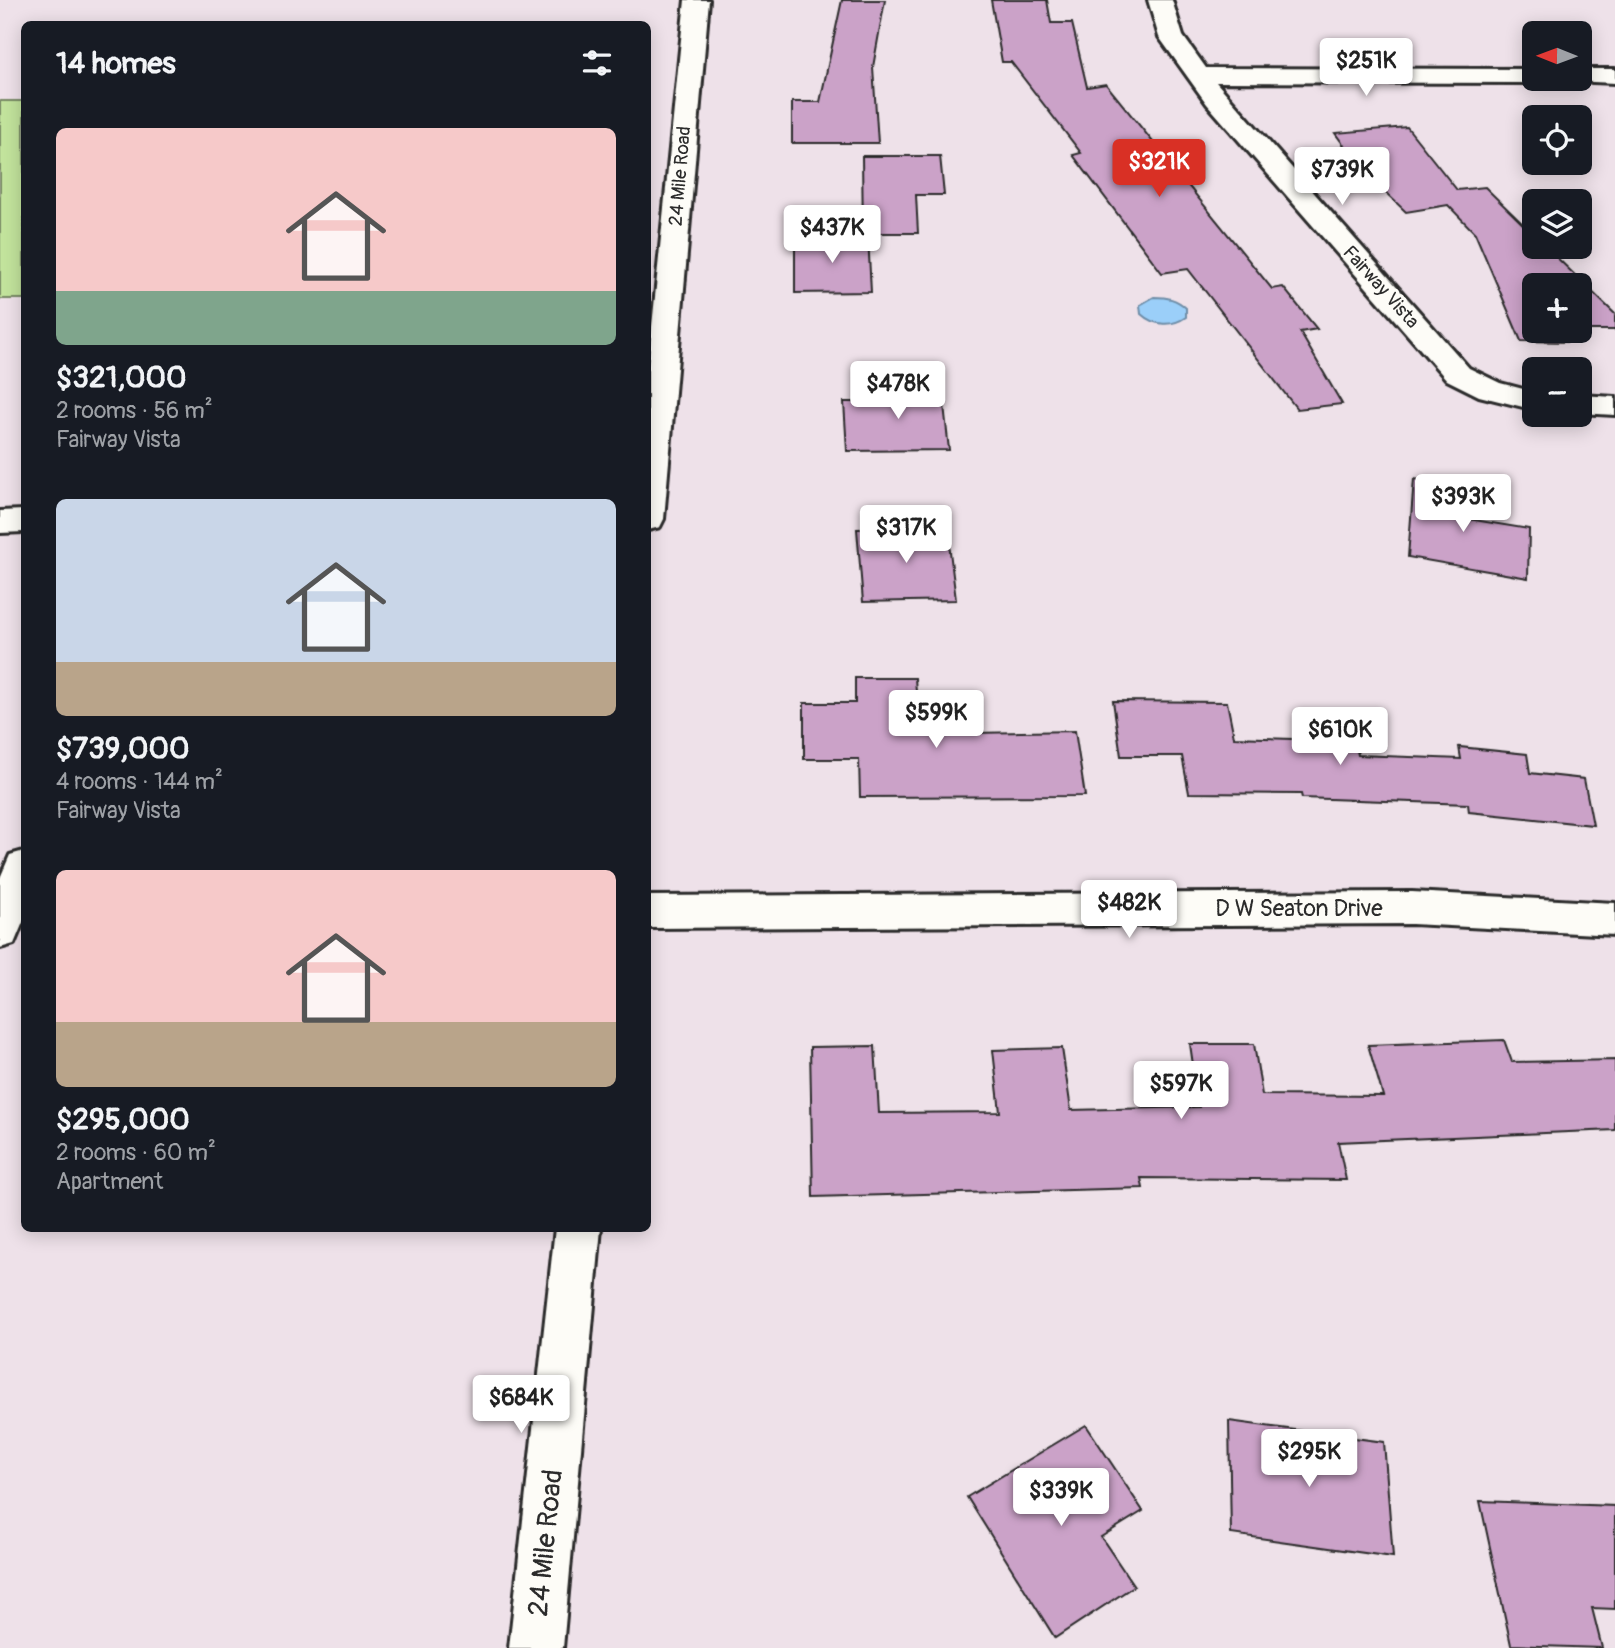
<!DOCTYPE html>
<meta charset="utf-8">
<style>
:root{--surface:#171b24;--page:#242831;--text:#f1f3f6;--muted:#9ea1a6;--accent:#d93025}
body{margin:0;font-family:Pangolin,sans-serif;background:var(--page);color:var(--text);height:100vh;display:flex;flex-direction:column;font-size:26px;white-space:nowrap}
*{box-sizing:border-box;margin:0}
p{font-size:23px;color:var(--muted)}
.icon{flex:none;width:38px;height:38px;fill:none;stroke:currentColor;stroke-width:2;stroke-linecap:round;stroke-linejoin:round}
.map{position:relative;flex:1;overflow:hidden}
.side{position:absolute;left:21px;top:21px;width:630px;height:1211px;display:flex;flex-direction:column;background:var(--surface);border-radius:10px;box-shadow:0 4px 18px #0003}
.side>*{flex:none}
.needle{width:46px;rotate:271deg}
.fabs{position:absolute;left:1522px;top:21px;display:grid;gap:14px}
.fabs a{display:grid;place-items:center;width:70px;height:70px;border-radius:10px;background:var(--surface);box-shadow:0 4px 18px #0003;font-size:35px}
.price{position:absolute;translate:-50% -60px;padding:0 16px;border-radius:7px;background:#fff;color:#222;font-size:23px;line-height:46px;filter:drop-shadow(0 2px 4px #0008)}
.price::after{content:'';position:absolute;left:50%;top:42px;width:21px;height:16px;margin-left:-10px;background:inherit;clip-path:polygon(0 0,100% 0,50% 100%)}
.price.active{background:var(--accent);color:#fff}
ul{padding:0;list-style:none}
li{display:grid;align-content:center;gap:14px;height:371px;padding:0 35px}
li span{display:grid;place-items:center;height:217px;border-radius:10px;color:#555}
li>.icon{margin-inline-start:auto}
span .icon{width:126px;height:126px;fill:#fffc;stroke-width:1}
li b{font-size:30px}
h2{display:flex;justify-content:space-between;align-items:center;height:84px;padding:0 35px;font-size:30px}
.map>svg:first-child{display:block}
.green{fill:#c2e39c;stroke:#768764;stroke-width:2}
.water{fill:#9bcff9;stroke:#6e8da7;stroke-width:2}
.building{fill:#cba2c8;stroke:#2b2b2b;stroke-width:2}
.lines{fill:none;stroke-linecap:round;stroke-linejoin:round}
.street-casing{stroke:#2b2b2b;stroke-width:6}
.secondary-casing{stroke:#2b2b2b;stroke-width:6}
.street{fill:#fdfcf7;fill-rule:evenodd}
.secondary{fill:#fdfcf7;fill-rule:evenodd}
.labels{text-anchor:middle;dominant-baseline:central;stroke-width:6;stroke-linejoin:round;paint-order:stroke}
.far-street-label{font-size:19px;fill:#2b2b2b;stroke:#fdfcf7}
.street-label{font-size:23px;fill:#2b2b2b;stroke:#fdfcf7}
.near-street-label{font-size:28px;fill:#2b2b2b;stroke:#fdfcf7}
</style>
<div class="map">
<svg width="1615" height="1648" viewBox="0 0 1615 1648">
<rect width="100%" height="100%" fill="#eee1e9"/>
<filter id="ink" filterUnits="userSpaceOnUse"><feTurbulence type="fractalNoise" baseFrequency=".0143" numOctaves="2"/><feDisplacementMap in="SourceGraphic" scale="14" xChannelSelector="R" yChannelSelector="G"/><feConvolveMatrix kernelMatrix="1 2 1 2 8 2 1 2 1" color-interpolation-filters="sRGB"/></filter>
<g filter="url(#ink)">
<rect class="green" x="0" y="101" width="24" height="198"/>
<path class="water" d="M1154,297C1167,297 1177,299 1186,308V317C1172,327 1154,326 1141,314L1140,305Z"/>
<g class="building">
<path d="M842,0H885L873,67L878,143H792V102H820Z"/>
<path d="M991,0H1047L1051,23H1072L1087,87L1106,84L1272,289L1283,287L1317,329L1300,332L1342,404L1297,409L1188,269L1162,273L1073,155L1081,153L1011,62H1002Z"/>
<path d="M1407,127L1457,190L1485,187L1535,236V247H1546L1615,314V330H1580V285H1535V331H1561L1566,342L1521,341L1475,233L1448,205L1406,212L1362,170L1335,133Z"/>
<path d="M862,156H940L944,195H916L918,233H863Z"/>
<path d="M868,236L871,292L795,293V237Z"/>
<path d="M870,387H942L949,450L847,451L844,402H871Z"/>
<path d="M1414,479L1463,487L1462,518L1529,529L1528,578L1408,557Z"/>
<path d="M947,527L956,600L863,602L857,529Z"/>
<path d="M855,678H915L919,734L1075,731L1085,796L860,797L859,759H804V703H855Z"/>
<path d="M1113,701L1227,702L1234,737L1355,741L1358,755L1461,759L1459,747L1527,754L1530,773L1584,779L1593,825L1469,812L1468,804L1302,798L1301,794L1189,793L1182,756H1121Z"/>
<path d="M1504,1040L1512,1062L1615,1060V1130L1338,1142L1346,1180L1141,1178L1143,1188L813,1197L810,1047L875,1046L879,1113L1000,1112L993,1050L1062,1048L1071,1110L1199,1107L1190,1044H1254L1262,1095L1383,1096L1368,1045Z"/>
<path d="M1229,1421L1384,1442L1393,1557L1231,1534Z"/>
<path d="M1086,1425L1143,1511L1101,1537L1134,1586L1055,1638L967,1497Z"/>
<path d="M1480,1501L1615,1506V1609L1592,1608L1602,1648L1511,1645Z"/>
</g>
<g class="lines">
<g class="street-casing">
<g id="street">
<path d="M1148,0H1172L1183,36L1206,68L1535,69V79H1545L1535,83L1216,82L1469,368L1500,383L1535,392V410L1479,396L1447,380L1207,104L1159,37Z"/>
<path d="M1580,69H1615V83L1571,81L1570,79H1580Z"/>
<path d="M1580,395L1615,397V415L1580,413Z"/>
<path d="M24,510V532L0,533V511Z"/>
<path d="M24,851V920L14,944L0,948V878L10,855Z"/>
<path d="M1412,892L1615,903V935L1412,924L648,928V896Z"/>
</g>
</g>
<g class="secondary-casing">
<g id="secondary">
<path d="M685,0H709L664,519L660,527L648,530V366Z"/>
<path d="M555,1228H601L563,1648H509Z"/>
</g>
</g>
<use href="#street" class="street"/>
<use href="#secondary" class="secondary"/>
</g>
</g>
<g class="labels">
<g class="far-street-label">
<text transform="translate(680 176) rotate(-85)">24 Mile Road</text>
<text transform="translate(1381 287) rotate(48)">Fairway Vista</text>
</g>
<g class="street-label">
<text x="1299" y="908">D W Seaton Drive</text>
</g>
<g class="near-street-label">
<text transform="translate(546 1543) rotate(-84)">24 Mile Road</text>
</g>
</g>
</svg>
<div class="fabs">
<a><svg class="needle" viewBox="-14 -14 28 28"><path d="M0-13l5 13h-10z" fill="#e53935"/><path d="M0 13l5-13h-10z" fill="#9ea1a6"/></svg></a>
<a><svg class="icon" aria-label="locate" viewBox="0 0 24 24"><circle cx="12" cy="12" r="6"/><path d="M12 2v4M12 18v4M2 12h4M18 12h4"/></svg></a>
<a><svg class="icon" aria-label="layers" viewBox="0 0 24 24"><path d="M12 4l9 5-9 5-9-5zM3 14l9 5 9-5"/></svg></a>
<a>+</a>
<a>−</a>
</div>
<b class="price" style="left:1366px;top:98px">$251K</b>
<b class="price active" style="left:1159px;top:199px">$321K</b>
<b class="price" style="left:1342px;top:207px">$739K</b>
<b class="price" style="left:832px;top:265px">$437K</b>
<b class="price" style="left:898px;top:421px">$478K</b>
<b class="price" style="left:1463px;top:534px">$393K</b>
<b class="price" style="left:906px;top:565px">$317K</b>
<b class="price" style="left:936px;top:750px">$599K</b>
<b class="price" style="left:1340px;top:767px">$610K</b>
<b class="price" style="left:1129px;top:940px">$482K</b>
<b class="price" style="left:1181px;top:1121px">$597K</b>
<b class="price" style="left:521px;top:1435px">$684K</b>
<b class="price" style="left:1309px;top:1489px">$295K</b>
<b class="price" style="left:1061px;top:1528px">$339K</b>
<section class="side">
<h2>14 homes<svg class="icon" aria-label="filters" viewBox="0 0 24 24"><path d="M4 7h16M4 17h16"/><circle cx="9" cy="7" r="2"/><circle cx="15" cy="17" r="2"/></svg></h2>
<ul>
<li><span style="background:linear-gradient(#f6c9c9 75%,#7fa58c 0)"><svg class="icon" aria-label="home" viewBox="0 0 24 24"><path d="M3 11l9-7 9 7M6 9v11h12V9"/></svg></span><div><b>$321,000</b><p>2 rooms · 56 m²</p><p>Fairway Vista</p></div></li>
<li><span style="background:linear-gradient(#c9d6e8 75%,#b9a48a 0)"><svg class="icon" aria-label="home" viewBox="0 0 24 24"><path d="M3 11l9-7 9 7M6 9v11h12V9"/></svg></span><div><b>$739,000</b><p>4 rooms · 144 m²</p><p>Fairway Vista</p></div></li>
<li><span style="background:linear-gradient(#f6c9c9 70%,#b9a48a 0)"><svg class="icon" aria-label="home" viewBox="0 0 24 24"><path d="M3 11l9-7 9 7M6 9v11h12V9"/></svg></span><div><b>$295,000</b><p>2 rooms · 60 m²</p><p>Apartment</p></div></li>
</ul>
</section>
</div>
